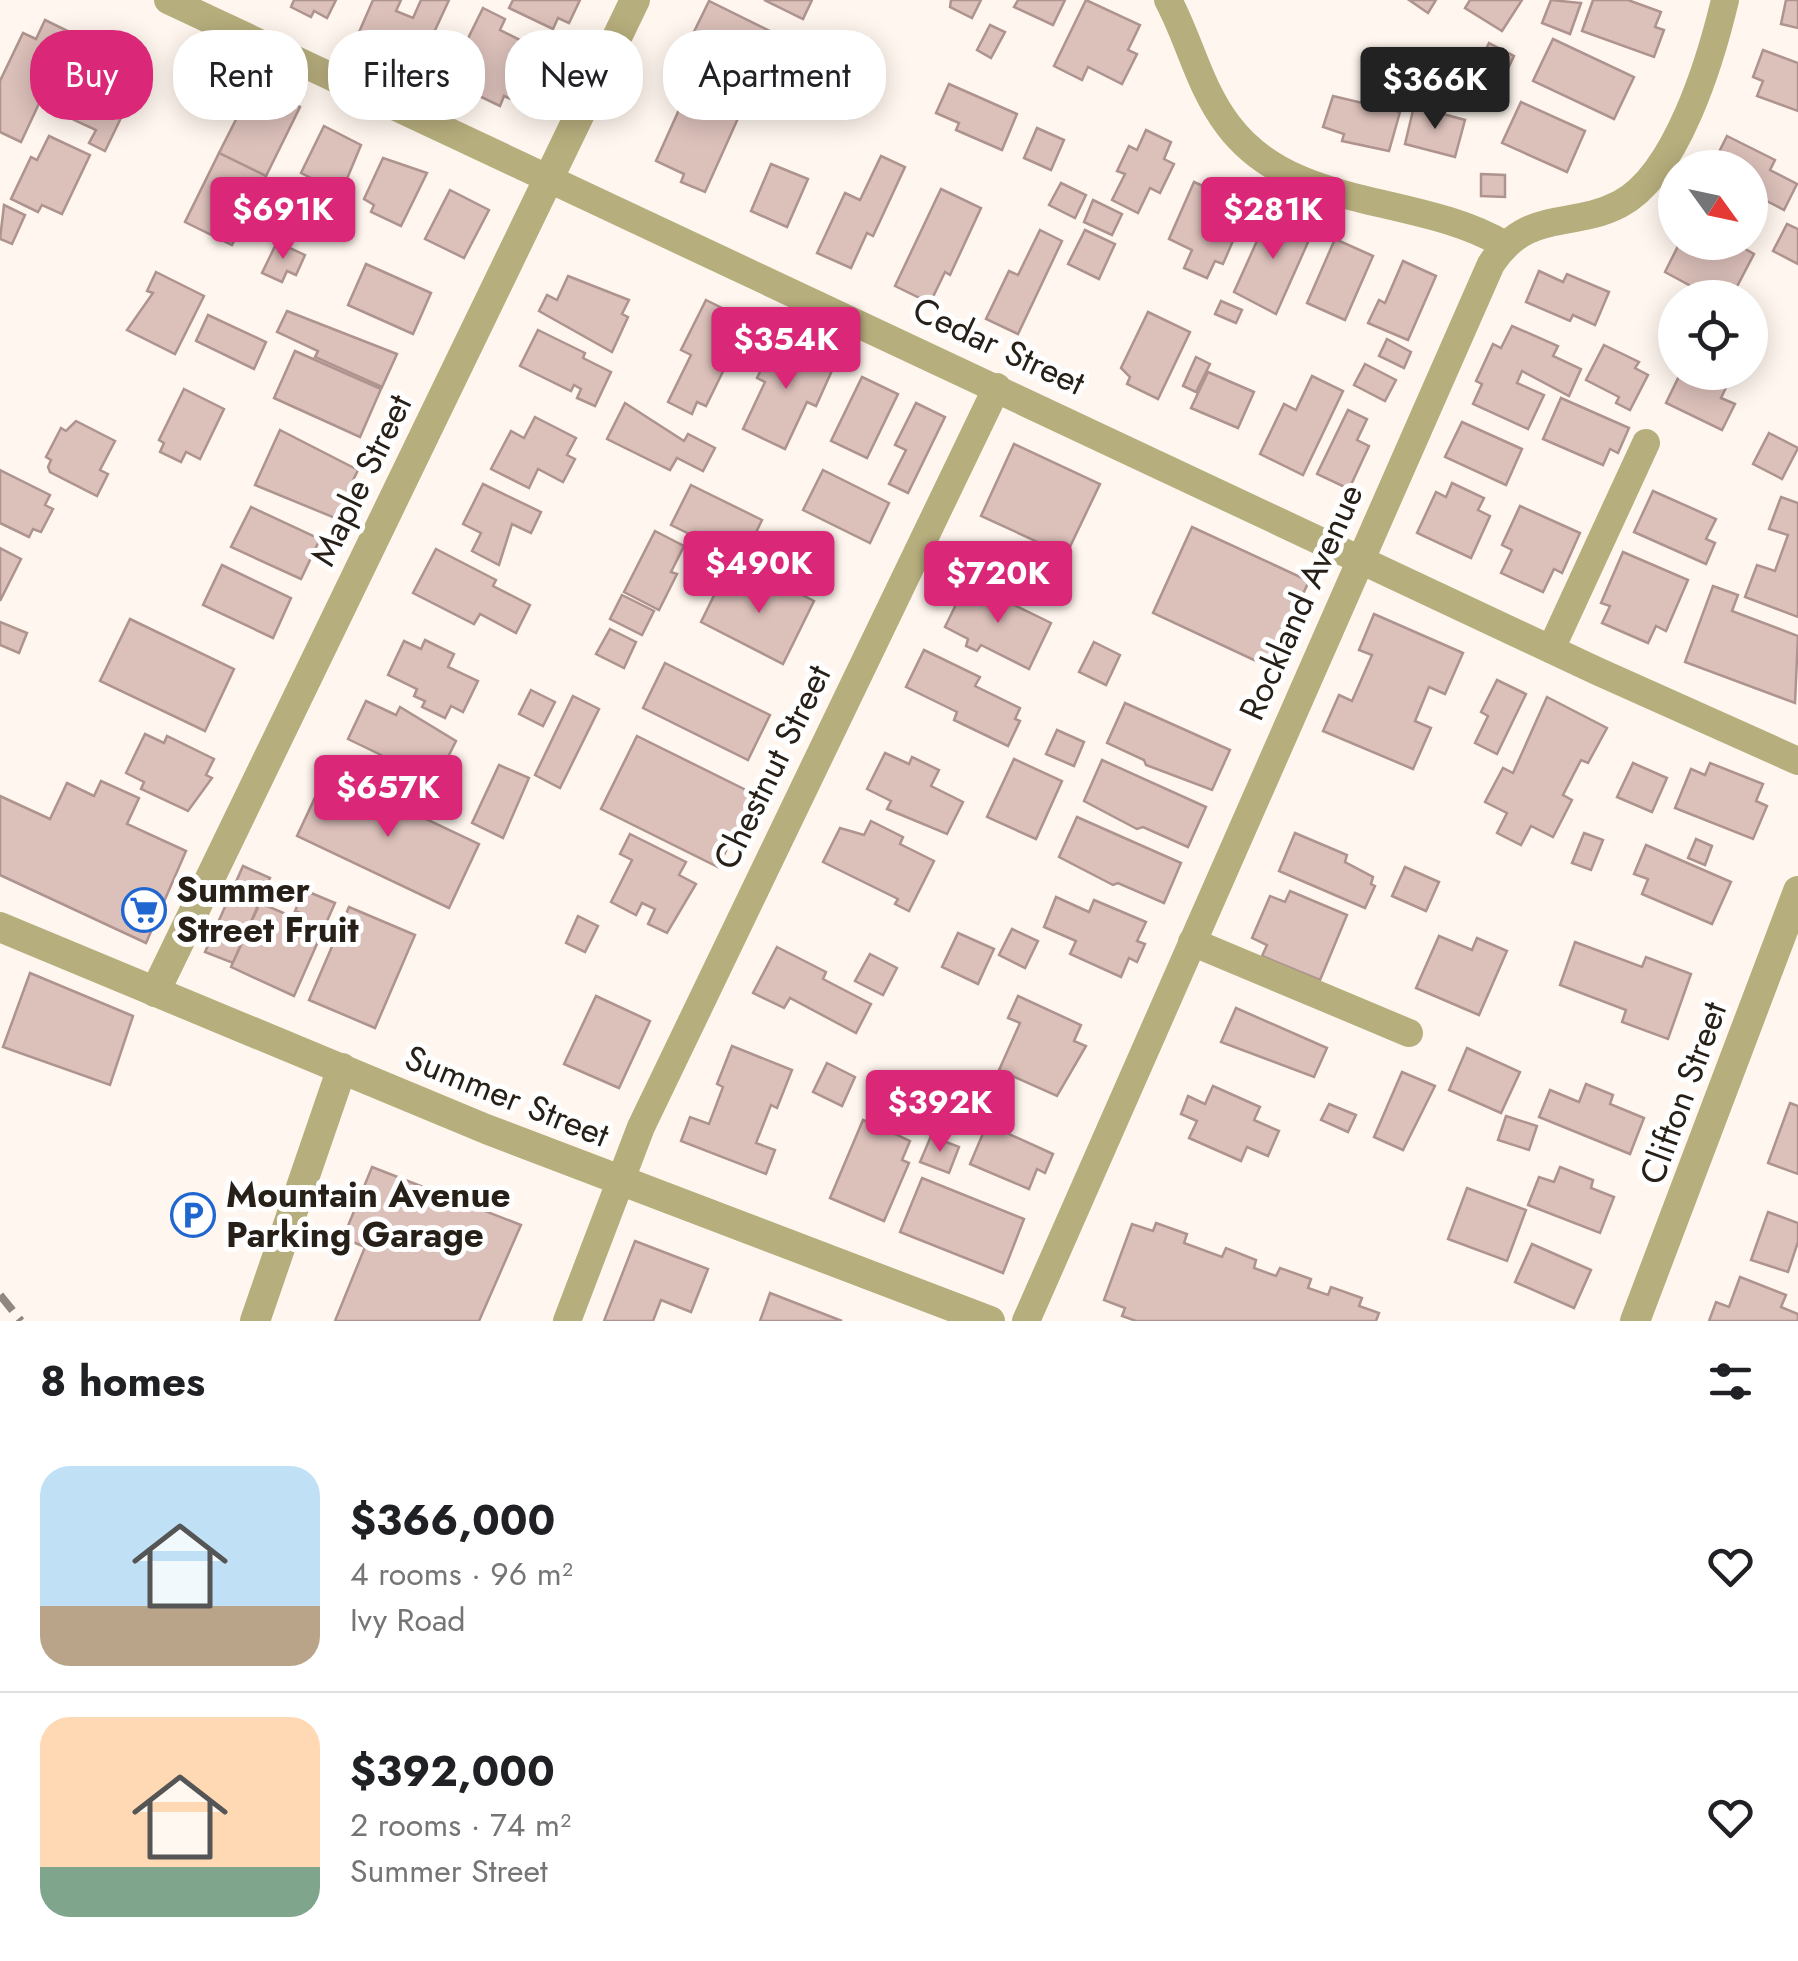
<!DOCTYPE html>
<meta charset="utf-8">
<style>
:root{--surface:#fff;--page:#f6f6f6;--text:#202124;--muted:#757577;--line:#e0e0e0;--accent:#db2777}
body{margin:0;font-family:Jost,sans-serif;background:var(--page);color:var(--text);height:100vh;display:flex;flex-direction:column;font-size:38px;white-space:nowrap}
*{box-sizing:border-box;margin:0}
p{font-size:32px;color:var(--muted)}
.icon{flex:none;width:55px;height:55px;fill:none;stroke:currentColor;stroke-width:2;stroke-linecap:round;stroke-linejoin:round}
.map{position:relative;height:1321px;overflow:hidden}
.sheet{display:flex;flex-direction:column;background:var(--surface);flex:1}
.sheet>*{flex:none}
.banner{position:absolute;left:30px;top:30px;width:1000px;height:90px;display:flex;gap:20px}
.needle{width:65px;rotate:123deg}
.controls{position:absolute;left:1658px;top:150px;display:grid;gap:20px}
.controls a{display:grid;place-items:center;width:110px;height:110px;border-radius:50%;background:var(--surface);box-shadow:0 5px 25px #0003;font-size:50px}
.price{position:absolute;translate:-50% -85px;padding:0 22px;border-radius:10px;background:var(--accent);color:#fff;font-size:32px;line-height:65px;filter:drop-shadow(0 2px 5px #0008)}
.price::after{content:'';position:absolute;left:50%;top:60px;width:30px;height:22px;margin-left:-15px;background:inherit;clip-path:polygon(0 0,100% 0,50% 100%)}
.price.current{background:#222;color:#fff}
ul{padding:0;list-style:none}
li{display:flex;align-items:center;gap:30px;height:250px;padding:0 40px}
li+li{border-top:2px solid var(--line)}
li span{display:grid;place-items:center;flex:none;width:280px;height:200px;border-radius:30px;color:#555}
li>.icon{margin-inline-start:auto}
span .icon{width:120px;height:120px;fill:#fffc;stroke-width:1}
li b{font-size:42px}
h2{display:flex;justify-content:space-between;align-items:center;height:120px;padding:0 40px;font-size:42px}
.chip{padding:0 35px;border-radius:40px;background:var(--surface);box-shadow:0 5px 25px #0003;font-size:35px;line-height:90px}
.chip.current{background:var(--accent);color:#fff}
.map>svg:first-child{display:block}
.building{fill:#dcc0ba;stroke:#ae938e;stroke-width:2.5}
.lines{fill:none;stroke-linecap:round;stroke-linejoin:round}
.minor{stroke:#b7ae7d;stroke-width:28}
.tertiary{stroke:#b7ae7d;stroke-width:30}
.rail{stroke:#8f8780;stroke-width:8;stroke-dasharray:20 10;stroke-linecap:butt}
.labels{text-anchor:middle;dominant-baseline:central;stroke-width:10;stroke-linejoin:round;paint-order:stroke}
.street-label{font-size:35px;fill:#272019;stroke:#fff}
.poi-label{font-size:35px;font-weight:bold;fill:#272019;stroke:#fff;text-anchor:start}
</style>
<div class="map">
<svg width="1798" height="1321" viewBox="0 0 1798 1321">
<rect width="100%" height="100%" fill="#fff7ef"/>
<g class="building">
<path d="M294,0H336L327,18L314,11L311,17L291,7Z"/>
<path d="M373,0H401L396,11L413,18L421,0H449L418,67L356,39Z"/>
<path d="M513,0H580L569,23L558,18L553,29L509,8Z"/>
<path d="M764,0H812L803,19Z"/>
<path d="M951,0H981L972,18L950,7Z"/>
<path d="M1018,0H1065L1053,25L1014,7Z"/>
<path d="M1086,0L1140,25L1128,50L1137,54L1122,84L1088,67L1082,80L1054,66Z"/>
<path d="M1409,0H1436L1428,13Z"/>
<path d="M1470,0H1522L1502,31L1465,8Z"/>
<path d="M1551,0L1581,3L1570,34L1542,23Z"/>
<path d="M1593,0H1628L1661,12L1655,27L1664,30L1654,57L1582,31Z"/>
<path d="M1786,0H1798V28L1781,24Z"/>
<path d="M709,1L770,31L751,70L690,40Z"/>
<path d="M483,8L505,19L500,30L538,49L513,100L504,96L500,106L456,85L460,77L451,73Z"/>
<path d="M45,20L72,33L21,142L0,132V81L23,33L36,39Z"/>
<path d="M990,25L1005,32L991,58L977,50Z"/>
<path d="M791,39L835,59L809,115L783,103L786,96L769,88Z"/>
<path d="M1553,39L1634,77L1614,119L1533,81Z"/>
<path d="M1489,43L1514,56L1500,85L1475,72Z"/>
<path d="M109,48L146,66L105,151L89,143L96,130L74,120Z"/>
<path d="M1763,50L1798,63V111L1757,96L1763,81L1753,77Z"/>
<path d="M733,69L761,84L748,111L719,97Z"/>
<path d="M254,84L300,107L266,176L219,153Z"/>
<path d="M949,84L1017,114L1002,150L956,130L959,123L936,113Z"/>
<path d="M687,92L739,116L705,192L681,182L684,174L656,161Z"/>
<path d="M1333,96L1400,112L1389,151L1342,141L1344,134L1323,127Z"/>
<path d="M1521,102L1585,131L1567,172L1502,143Z"/>
<path d="M1414,106L1465,120L1455,157L1405,144Z"/>
<path d="M324,126L361,145L329,222L301,208L315,180L301,173Z"/>
<path d="M1037,128L1064,140L1051,170L1024,158Z"/>
<path d="M1146,130L1171,142L1164,159L1174,164L1160,193L1150,188L1138,213L1112,200L1125,174L1117,171L1129,146L1137,150Z"/>
<path d="M49,136L90,155L62,214L42,205L38,212L11,199L31,157L37,160Z"/>
<path d="M1727,136L1775,160L1770,170L1797,184L1784,210L1757,196L1750,206V168H1711Z"/>
<path d="M219,153L266,176L232,245L185,222Z"/>
<path d="M881,156L905,167L873,236L867,233L851,268L817,253L845,193L860,200Z"/>
<path d="M383,158L427,173L401,226L371,212L374,205L364,199Z"/>
<path d="M771,164L808,179L787,227L751,211Z"/>
<path d="M1481,174L1505,175V197L1481,196Z"/>
<path d="M1194,182L1248,206L1223,264L1215,261L1207,278L1184,268L1192,250L1169,239Z"/>
<path d="M1061,183L1086,195L1075,218L1049,205Z"/>
<path d="M941,189L981,208L950,275L945,272L930,303L895,286Z"/>
<path d="M450,190L489,210L464,258L425,239Z"/>
<path d="M1093,200L1122,214L1112,235L1084,222Z"/>
<path d="M4,205L25,215L12,244L0,239Z"/>
<path d="M1270,212L1313,231L1276,314L1234,292Z"/>
<path d="M1787,224L1798,229V264L1773,251Z"/>
<path d="M1040,230L1062,241L1018,334L986,319L1009,271L1018,275Z"/>
<path d="M1085,230L1115,244L1099,279L1068,264Z"/>
<path d="M1335,239L1373,256L1345,320L1307,303Z"/>
<path d="M277,242L305,255L296,275L287,271L282,282L262,273Z"/>
<path d="M1680,242H1733L1754,254L1731,298H1713L1665,272Z"/>
<path d="M1403,261L1436,276L1408,340L1368,323L1379,300L1385,303Z"/>
<path d="M366,264L431,293L413,334L348,305Z"/>
<path d="M1539,271L1563,282L1567,274L1609,292L1595,325L1573,315L1570,321L1526,302Z"/>
<path d="M156,272L204,296L175,354L127,330L153,293L147,291Z"/>
<path d="M568,276L629,300L622,314L628,317L612,352L539,311L547,295L557,300Z"/>
<path d="M706,300L738,316L723,347L733,351L706,406L697,402L692,414L668,402L691,355L681,350Z"/>
<path d="M1221,301L1242,310L1236,323L1215,314Z"/>
<path d="M1750,306L1760,312L1750,329Z"/>
<path d="M287,311L397,354L382,387L315,357L318,351L277,332Z"/>
<path d="M1148,312L1190,332L1158,399L1127,384L1130,377L1121,368Z"/>
<path d="M208,315L266,342L254,369L196,341Z"/>
<path d="M1512,326L1558,346L1553,356L1581,369L1569,396L1522,371L1517,383L1544,395L1528,429L1473,404L1482,384L1476,381L1493,344L1501,348Z"/>
<path d="M538,330L585,353L583,358L611,372L595,406L577,398L581,389L574,385L571,391L520,366Z"/>
<path d="M776,339L834,366L816,406L807,402L785,449L743,429L765,382L757,378Z"/>
<path d="M1387,339L1411,352L1404,368L1379,356Z"/>
<path d="M1604,345L1639,362L1635,368L1648,375L1630,410L1616,403L1619,397L1586,380Z"/>
<path d="M295,351L381,389L360,437L274,398Z"/>
<path d="M1196,357L1210,364L1196,392L1183,386Z"/>
<path d="M1365,364L1396,380L1385,401L1354,385Z"/>
<path d="M1208,372L1254,392L1238,428L1191,408Z"/>
<path d="M1681,372L1733,373L1721,398L1735,404L1722,430L1666,403Z"/>
<path d="M1312,376L1343,391L1303,475L1260,454L1284,404L1296,410Z"/>
<path d="M862,377L898,394L867,458L831,441Z"/>
<path d="M184,389L224,409L200,459L186,452L181,462L160,452L164,443L159,440Z"/>
<path d="M1561,398L1629,428L1618,453L1610,449L1603,465L1543,439Z"/>
<path d="M625,403L684,441L688,434L715,448L703,471L677,458L670,470L607,439Z"/>
<path d="M916,403L945,417L908,493L889,484L906,450L895,445Z"/>
<path d="M1348,410L1367,419L1357,440L1369,446L1349,489L1317,474Z"/>
<path d="M535,417L576,438L567,455L575,459L563,482L538,469L529,488L491,469L511,431L524,438Z"/>
<path d="M76,421L115,441L100,470L108,474L97,496L50,472L48,467L51,460L46,457L61,428L66,431Z"/>
<path d="M1462,422L1522,449L1506,485L1445,457Z"/>
<path d="M280,430L358,470L335,518L255,485Z"/>
<path d="M1769,433L1798,448L1782,479L1753,464Z"/>
<path d="M1014,444L1100,484L1066,555L981,516Z"/>
<path d="M0,470L50,495L45,505L53,509L41,532L33,529L29,537L0,523Z"/>
<path d="M823,470L889,503L870,543L803,510Z"/>
<path d="M1452,483L1484,498L1478,510L1490,516L1471,558L1417,533L1436,492L1446,497Z"/>
<path d="M483,484L541,512L531,533L512,524L499,565L472,551L481,533L463,524Z"/>
<path d="M691,485L762,520L750,545L745,542L737,557L671,525Z"/>
<path d="M1653,491L1716,519L1706,539L1715,543L1706,564L1634,532Z"/>
<path d="M1781,497L1798,503V617L1745,597L1757,565L1775,571L1788,535L1769,529Z"/>
<path d="M1520,506L1580,533L1562,573L1554,569L1543,592L1501,573L1512,550L1502,545Z"/>
<path d="M251,507L320,539L301,579L231,547Z"/>
<path d="M1192,527L1309,581L1269,667L1153,613Z"/>
<path d="M655,531L684,546L671,572L677,574L659,610L624,592Z"/>
<path d="M0,548L21,559L0,601Z"/>
<path d="M436,549L496,580L493,586L530,605L516,633L480,614L474,624L413,593Z"/>
<path d="M1623,552L1688,580L1666,631L1656,626L1648,643L1602,623L1610,606L1601,603Z"/>
<path d="M222,565L291,598L273,638L203,605Z"/>
<path d="M725,573L764,592L771,579L814,601L783,664L701,622Z"/>
<path d="M967,582L1051,623L1029,669L981,645L977,651L966,646L968,639L945,627Z"/>
<path d="M1713,586L1738,595L1732,611L1798,636L1795,703L1685,662Z"/>
<path d="M622,595L654,611L642,635L610,619Z"/>
<path d="M1374,614L1463,653L1445,694L1429,687L1415,721L1431,728L1413,769L1323,731L1339,695L1352,701L1372,655L1359,650Z"/>
<path d="M130,619L234,669L205,731L100,681Z"/>
<path d="M0,622L27,633L19,653L0,645Z"/>
<path d="M610,629L636,642L624,668L596,654Z"/>
<path d="M425,640L454,654L448,667L478,681L463,712L451,706L445,718L422,707L425,701L414,696L417,689L388,675L404,641L421,649Z"/>
<path d="M1094,642L1120,655L1106,685L1079,672Z"/>
<path d="M924,650L980,677L975,686L1020,708L1015,719L1020,721L1008,746L954,720L957,712L906,687Z"/>
<path d="M665,663L770,715L748,760L643,708Z"/>
<path d="M1497,680L1526,694L1497,754L1475,743L1488,716L1481,712Z"/>
<path d="M531,690L555,702L543,726L519,714Z"/>
<path d="M573,696L599,709L560,788L535,775Z"/>
<path d="M1547,697L1607,728L1588,763L1581,760L1563,795L1572,800L1553,837L1531,826L1521,845L1497,833L1507,813L1485,802L1503,768L1513,773Z"/>
<path d="M366,701L396,715L400,707L456,741L440,773L410,758L406,767L399,763L396,770L378,761L381,755L348,739Z"/>
<path d="M1125,703L1230,750L1212,790L1146,765L1144,760L1107,743Z"/>
<path d="M1057,730L1084,742L1074,766L1046,754Z"/>
<path d="M145,734L164,743L167,736L214,759L206,775L212,778L188,811L141,789L144,782L126,773Z"/>
<path d="M637,736L754,794L718,867L601,809Z"/>
<path d="M885,753L909,764L912,757L939,770L931,786L963,802L947,834L887,809L891,801L867,789Z"/>
<path d="M1014,759L1062,781L1036,839L987,817Z"/>
<path d="M1102,760L1206,807L1188,847L1143,827L1137,829L1084,801Z"/>
<path d="M1633,763L1667,778L1652,812L1617,797Z"/>
<path d="M1710,763L1763,784L1756,801L1767,806L1753,839L1675,808L1691,769L1705,775Z"/>
<path d="M499,765L529,778L503,838L472,823Z"/>
<path d="M327,772L479,844L449,908L297,836Z"/>
<path d="M101,781L139,798L127,824L186,851L146,943L0,875V796L50,819L67,783L94,796Z"/>
<path d="M1077,817L1181,863L1164,903L1118,883L1113,885L1059,857Z"/>
<path d="M871,821L903,837L900,844L934,861L909,911L895,904L898,899L823,862L840,828L864,835Z"/>
<path d="M1295,833L1347,855L1345,862L1373,877L1371,884L1375,886L1365,908L1279,871Z"/>
<path d="M1584,833L1603,840L1591,870L1572,863Z"/>
<path d="M630,834L686,862L679,875L696,884L667,933L648,924L655,909L642,903L636,915L611,902L632,860L620,854Z"/>
<path d="M1696,839L1712,846L1705,865L1688,858Z"/>
<path d="M1646,845L1731,882L1712,924L1642,894L1648,879L1634,874Z"/>
<path d="M243,866L270,878L233,963L205,952Z"/>
<path d="M1405,867L1439,882L1426,911L1392,896Z"/>
<path d="M304,890L335,903L294,996L231,967L260,903L302,921L305,915L295,911Z"/>
<path d="M1290,891L1347,915L1320,980L1262,956L1267,945L1252,938L1270,896L1285,902Z"/>
<path d="M1056,897L1089,912L1094,900L1146,922L1137,941L1145,944L1137,962L1129,958L1121,977L1070,954L1076,941L1044,927Z"/>
<path d="M349,907L415,935L375,1028L309,1000Z"/>
<path d="M578,916L598,926L585,952L566,943Z"/>
<path d="M1012,929L1038,941L1025,968L999,955Z"/>
<path d="M958,933L994,949L978,984L942,967Z"/>
<path d="M1439,936L1472,950L1477,938L1507,951L1479,1015L1416,988Z"/>
<path d="M1575,942L1642,967L1646,957L1691,974L1668,1039L1622,1022L1626,1010L1560,985Z"/>
<path d="M777,947L826,972L823,979L871,1004L856,1033L790,998L784,1008L753,993Z"/>
<path d="M870,954L897,968L883,995L855,981Z"/>
<path d="M30,973L133,1016L110,1085L3,1047Z"/>
<path d="M596,996L650,1021L619,1088L564,1064Z"/>
<path d="M1018,996L1081,1025L1074,1041L1086,1046L1057,1096L999,1070L1020,1023L1008,1018Z"/>
<path d="M1236,1008L1327,1048L1314,1077L1221,1042Z"/>
<path d="M732,1046L792,1070L777,1108L771,1105L756,1143L775,1150L766,1174L681,1141L690,1117L709,1124L723,1087L717,1084Z"/>
<path d="M1467,1048L1520,1072L1501,1113L1449,1090Z"/>
<path d="M827,1063L855,1077L842,1106L813,1092Z"/>
<path d="M1402,1072L1435,1086L1403,1150L1374,1137Z"/>
<path d="M1586,1084L1613,1095L1610,1104L1644,1118L1630,1154L1539,1117L1550,1090L1579,1102Z"/>
<path d="M1213,1086L1260,1107L1254,1120L1279,1131L1268,1156L1247,1147L1241,1161L1189,1138L1197,1121L1181,1114L1188,1096L1205,1104Z"/>
<path d="M1790,1103L1798,1106V1174L1768,1163Z"/>
<path d="M1329,1104L1356,1115L1348,1132L1321,1120Z"/>
<path d="M873,1114L890,1121L887,1130L910,1141L902,1160L909,1163L884,1221L830,1198L863,1120L870,1123Z"/>
<path d="M1506,1116L1537,1126L1529,1150L1498,1140Z"/>
<path d="M987,1124L1053,1154L1045,1173L1037,1169L1029,1189L970,1164Z"/>
<path d="M931,1136L959,1147L949,1173L920,1162Z"/>
<path d="M372,1167L521,1225L479,1321H335L365,1247L343,1238Z"/>
<path d="M1560,1167L1593,1180L1591,1188L1614,1197L1600,1233L1528,1205L1539,1177L1554,1182Z"/>
<path d="M922,1178L1024,1219L1003,1273L900,1232Z"/>
<path d="M1467,1188L1526,1210L1507,1261L1448,1239Z"/>
<path d="M1768,1212L1798,1223V1242L1788,1272L1751,1260Z"/>
<path d="M1156,1223L1187,1234L1184,1243L1222,1257L1226,1248L1256,1260L1254,1268L1276,1276L1280,1268L1311,1279L1308,1288L1328,1295L1331,1287L1362,1298L1359,1306L1379,1313L1376,1321H1136L1122,1316L1125,1308L1104,1300L1132,1224L1153,1231Z"/>
<path d="M635,1241L708,1269L691,1312L661,1300L653,1321H604Z"/>
<path d="M1532,1244L1591,1270L1574,1308L1515,1282Z"/>
<path d="M1740,1277L1786,1295L1781,1307L1798,1314V1321H1709L1716,1302L1729,1307Z"/>
<path d="M770,1293L842,1321H760Z"/>
</g>
<g class="lines">
<g class="minor">
<path d="M168,0L1597,671L1798,761"/>
<path d="M1168,0C1190,41 1199,87 1228,125C1293,212 1418,193 1505,245"/>
<path d="M1551,649L1646,443"/>
<path d="M1192,942L1409,1033"/>
<path d="M567,1321L641,1127L997,387"/>
<path d="M1026,1321L1491,264C1528,208 1570,230 1620,204C1677,174 1711,59 1725,0"/>
</g>
<g class="tertiary">
<path d="M0,927L486,1129L990,1321"/>
<path d="M155,992L635,0"/>
<path d="M255,1321L342,1068"/>
<path d="M1635,1321L1798,891"/>
</g>
<path class="rail" d="M0,1295L21,1321"/>
</g>
<defs>
<g id="supermarket-ring" transform="scale(2.25)"><circle r="9.5" fill="#fff" stroke="#1f66d1" stroke-width="1.5"/><path d="M-6-5.5h2.5l.6 2H6L4.5 2H-2.5L-4.4-4H-6ZM-1.5 3.2a1.3 1.3 0 1 0 .1 0ZM3 3.2a1.3 1.3 0 1 0 .1 0Z" fill="#1f66d1"/></g>
<g id="parking-ring" transform="scale(2.25)"><circle r="9.5" fill="#fff" stroke="#1f66d1" stroke-width="1.5"/><path d="M-3.5-5.5H1a3.5 3.5 0 0 1 0 7H-1V5.5H-3.5ZM-1-3.4V-.6H.8a1.4 1.4 0 0 0 0-2.8Z" fill="#1f66d1"/></g>
</defs>
<g fill-rule="evenodd">
<use href="#supermarket-ring" x="144" y="910"/>
<use href="#parking-ring" x="193" y="1215"/>
</g>
<g class="labels">
<g class="street-label">
<text transform="translate(999 346) rotate(25)">Cedar Street</text>
<text transform="translate(361 480) rotate(-64)">Maple Street</text>
<text transform="translate(1301 602) rotate(-66)">Rockland Avenue</text>
<text transform="translate(772 767) rotate(-64)">Chestnut Street</text>
<text transform="translate(1683 1093) rotate(-70)">Clifton Street</text>
<text transform="translate(507 1096) rotate(22)">Summer Street</text>
</g>
<g class="poi-label">
<text x="176" y="890">Summer<tspan x="176" dy="40">Street Fruit</tspan></text>
<text x="226" y="1195">Mountain Avenue<tspan x="226" dy="40">Parking Garage</tspan></text>
</g>
</g>
</svg>
<div class="controls">
<a><svg class="needle" viewBox="-14 -14 28 28"><path d="M0-13l5 13h-10z" fill="#e53935"/><path d="M0 13l5-13h-10z" fill="#757577"/></svg></a>
<a><svg class="icon" aria-label="locate" viewBox="0 0 24 24"><circle cx="12" cy="12" r="6"/><path d="M12 2v4M12 18v4M2 12h4M18 12h4"/></svg></a>
</div>
<b class="price current" style="left:1435px;top:132px">$366K</b>
<b class="price" style="left:283px;top:262px">$691K</b>
<b class="price" style="left:1273px;top:262px">$281K</b>
<b class="price" style="left:786px;top:392px">$354K</b>
<b class="price" style="left:759px;top:616px">$490K</b>
<b class="price" style="left:998px;top:626px">$720K</b>
<b class="price" style="left:388px;top:840px">$657K</b>
<b class="price" style="left:940px;top:1155px">$392K</b>
<div class="banner">
<a class="chip current">Buy</a>
<a class="chip">Rent</a>
<a class="chip">Filters</a>
<a class="chip">New</a>
<a class="chip">Apartment</a>
</div>
</div>
<section class="sheet">
<h2>8 homes<svg class="icon" aria-label="filters" viewBox="0 0 24 24"><path d="M4 7h16M4 17h16"/><circle cx="9" cy="7" r="2"/><circle cx="15" cy="17" r="2"/></svg></h2>
<ul>
<li><span style="background:linear-gradient(#bfe0f5 70%,#b9a48a 0)"><svg class="icon" aria-label="home" viewBox="0 0 24 24"><path d="M3 11l9-7 9 7M6 9v11h12V9"/></svg></span><div><b>$366,000</b><p>4 rooms · 96 m²</p><p>Ivy Road</p></div><svg class="icon" aria-label="heart" viewBox="0 0 24 24"><path d="M12 20l-8-8c-3-5 5-10 8-4 3-6 11-1 8 4z"/></svg></li>
<li><span style="background:linear-gradient(#ffd9b3 75%,#7fa58c 0)"><svg class="icon" aria-label="home" viewBox="0 0 24 24"><path d="M3 11l9-7 9 7M6 9v11h12V9"/></svg></span><div><b>$392,000</b><p>2 rooms · 74 m²</p><p>Summer Street</p></div><svg class="icon" aria-label="heart" viewBox="0 0 24 24"><path d="M12 20l-8-8c-3-5 5-10 8-4 3-6 11-1 8 4z"/></svg></li>
</ul>
</section>
